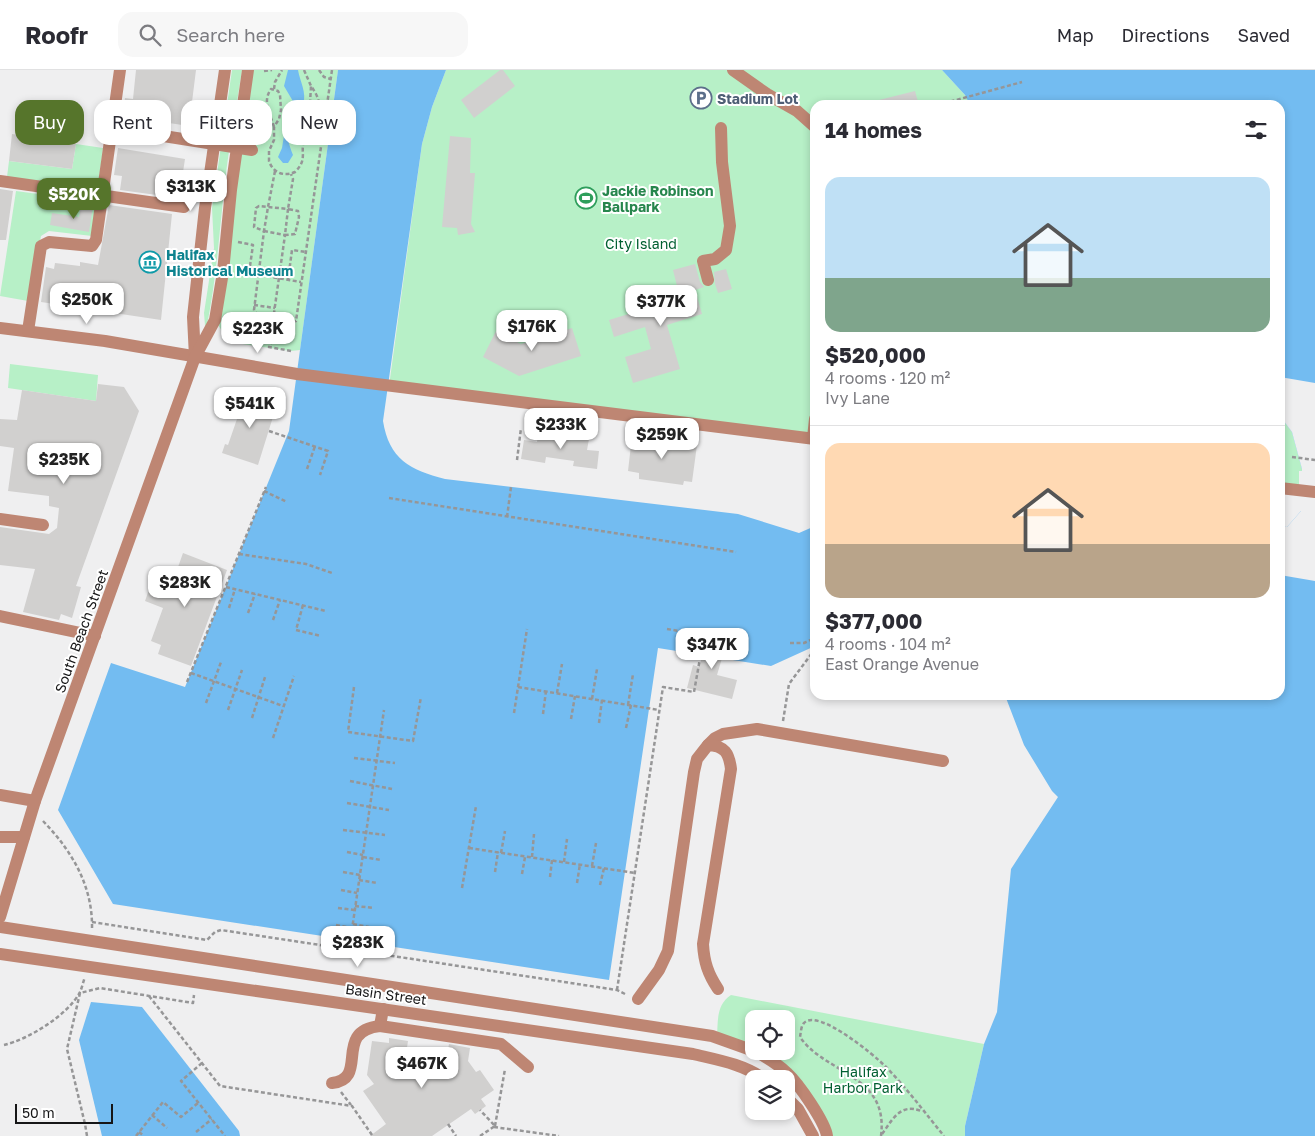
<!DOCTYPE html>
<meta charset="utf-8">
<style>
:root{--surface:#fff;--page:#f7f7f7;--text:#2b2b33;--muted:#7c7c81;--line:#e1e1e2;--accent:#56752b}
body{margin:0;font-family:"Golos Text",sans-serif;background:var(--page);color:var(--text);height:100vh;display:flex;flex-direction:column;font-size:19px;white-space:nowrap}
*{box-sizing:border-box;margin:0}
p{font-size:16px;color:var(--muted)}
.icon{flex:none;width:28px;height:28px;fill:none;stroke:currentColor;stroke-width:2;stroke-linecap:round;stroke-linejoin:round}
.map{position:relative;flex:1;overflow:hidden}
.details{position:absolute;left:810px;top:30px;width:475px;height:600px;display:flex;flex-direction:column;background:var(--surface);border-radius:15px;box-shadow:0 2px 8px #0003}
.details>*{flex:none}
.top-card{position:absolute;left:15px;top:30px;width:475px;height:45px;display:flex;gap:10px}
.fabs{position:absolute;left:745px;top:940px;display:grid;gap:10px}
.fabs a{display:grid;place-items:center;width:50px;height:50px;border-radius:10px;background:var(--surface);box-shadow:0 2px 8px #0003;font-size:25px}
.scale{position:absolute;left:15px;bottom:12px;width:98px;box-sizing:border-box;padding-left:5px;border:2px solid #161617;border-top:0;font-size:14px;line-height:18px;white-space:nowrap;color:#161617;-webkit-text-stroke:4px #fff;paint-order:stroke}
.price{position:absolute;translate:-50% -42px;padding:0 11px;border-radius:10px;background:#fff;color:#222;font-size:16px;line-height:32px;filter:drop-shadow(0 1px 2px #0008)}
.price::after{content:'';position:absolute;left:50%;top:30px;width:15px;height:11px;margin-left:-8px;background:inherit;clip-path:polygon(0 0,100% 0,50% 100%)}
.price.active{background:var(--accent);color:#fff}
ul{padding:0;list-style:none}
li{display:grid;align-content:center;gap:10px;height:265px;padding:0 15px}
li+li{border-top:1px solid var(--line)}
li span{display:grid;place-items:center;height:155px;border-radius:15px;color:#555}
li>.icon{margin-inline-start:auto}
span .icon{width:90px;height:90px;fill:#fffc;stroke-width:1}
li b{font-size:21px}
h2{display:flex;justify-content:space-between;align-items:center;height:60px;padding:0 15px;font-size:21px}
.chip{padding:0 18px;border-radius:15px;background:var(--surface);box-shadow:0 2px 8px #0003;font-size:18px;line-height:45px}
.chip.active{background:var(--accent);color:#fff}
header{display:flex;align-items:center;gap:30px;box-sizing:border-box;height:70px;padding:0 25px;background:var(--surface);border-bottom:1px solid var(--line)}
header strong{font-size:24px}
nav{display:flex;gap:28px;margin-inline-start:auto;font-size:18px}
.search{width:350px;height:45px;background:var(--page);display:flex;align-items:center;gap:12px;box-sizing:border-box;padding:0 18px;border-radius:15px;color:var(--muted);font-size:19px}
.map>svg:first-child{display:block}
.green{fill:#b7f0c7}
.water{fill:#73bcf1}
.pier{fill:#efeff0}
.building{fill:#d1d0cf}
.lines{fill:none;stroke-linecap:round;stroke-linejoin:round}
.path{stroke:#969697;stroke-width:2.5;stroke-dasharray:4 2.5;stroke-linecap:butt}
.minor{stroke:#be8673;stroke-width:12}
.labels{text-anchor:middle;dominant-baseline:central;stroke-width:4;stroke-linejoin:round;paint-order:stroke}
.service-label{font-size:14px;font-weight:bold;fill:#4e5e75;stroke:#fff;text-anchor:start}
.leisure-label{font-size:14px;font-weight:bold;fill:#27864d;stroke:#fff;text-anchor:start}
.park-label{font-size:14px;fill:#015f31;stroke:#fff}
.culture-label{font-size:14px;font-weight:bold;fill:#0d838f;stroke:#fff;text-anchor:start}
.street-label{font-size:14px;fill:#161617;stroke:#fff}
</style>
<header>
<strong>Roofr</strong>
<div class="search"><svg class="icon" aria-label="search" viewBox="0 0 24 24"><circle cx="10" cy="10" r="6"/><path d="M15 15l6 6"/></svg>Search here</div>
<nav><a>Map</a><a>Directions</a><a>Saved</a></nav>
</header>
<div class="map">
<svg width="1315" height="1066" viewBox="0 0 1315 1066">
<rect width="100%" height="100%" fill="#efeff0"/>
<g class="green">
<path d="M232,0H242C236,40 228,81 224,121C219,166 216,211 207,255L205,256L204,243L214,178L212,138Z"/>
<path d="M248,0H338L300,280L291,281L229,272L215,250Z"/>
<path d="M446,0H942L965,25L970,35H815V369L389,316L422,74L432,37Z"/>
<path d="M76,74L103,78L98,118L7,107L9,91L72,99Z"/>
<path d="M16,121L97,132L92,166L49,161L41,166L28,231L0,226Z"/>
<path d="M10,294L98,305L96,331L8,318Z"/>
<path d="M1280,346L1292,362L1302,399V416L1280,414Z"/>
<path d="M731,925L984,974L965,1056V1066H827L811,1034L755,981H786V949H754V981L717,968C718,951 716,935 731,925Z"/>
</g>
<g class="water">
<path d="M288,0H298C300,12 307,22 303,35C295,63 279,47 293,85L288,93H283L278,87L282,78L286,53L294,33L284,16Z"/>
<path d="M338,0H446L432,37L422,74L383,351C389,389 410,400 445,409L738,444L799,463L815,456V576L771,596L658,578L609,910L113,834L58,740L111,593L185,617L289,361Z"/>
<path d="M942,0H1315V1066H965V1056L984,974L997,942L1011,799L1058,727L1052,721L1024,675L1006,628L1001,625H1280V456L1287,457L1301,441L1302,399L1292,362L1280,346V35H970L965,25Z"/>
<path d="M91,932L142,937L239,1061L240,1066H102L79,970Z"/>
</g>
<path class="pier" d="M1280,307L1315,313V511L1280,505V456L1287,457L1301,441V433H1299V401H1302V399L1292,362L1280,346Z"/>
<g class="building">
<path d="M136,0H196L189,56L122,46L125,28L133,29Z"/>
<path d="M500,0H503L515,16L474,48L461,30Z"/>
<path d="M915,21L919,35H875V31Z"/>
<path d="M12,64L76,74L72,99L9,91Z"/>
<path d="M450,66L471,68L470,103H475L471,154L475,162L458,165L457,158L442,157Z"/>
<path d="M118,78L185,89L179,128L120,120L122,106L114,105Z"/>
<path d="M0,119L13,121L6,170H0Z"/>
<path d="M81,135L93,136L89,162L50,155L52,143L79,147Z"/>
<path d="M109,135L172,144L161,250L41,232L46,197L54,199L55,193L80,196V192L98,195Z"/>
<path d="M695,194L700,212L704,217L695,220L702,244L667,255L680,299L633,313L625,287L651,279L645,257L614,267L609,250L680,228L673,200Z"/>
<path d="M726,199L732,219L718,223L715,214L714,202Z"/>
<path d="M572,258L581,286L519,306L483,287L496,261L521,274Z"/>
<path d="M98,314L124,317L139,341L76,516L81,517L72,548L61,544L59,550L23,542L35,499L0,495V457L49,464L57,458L59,438L49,436V426L8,421L14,378L0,376V349L17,350L22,320L96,331Z"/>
<path d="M242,323L277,334L258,395L222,383L225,374L228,375L237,349L233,346Z"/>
<path d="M556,361L589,369L587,380L599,381L597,399L573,396L574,391L546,387L545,393L521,389L524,370L537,372L538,362L555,365Z"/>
<path d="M632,366L697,375L692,412L684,411L683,415L639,409V403L628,401Z"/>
<path d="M183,483L227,500L191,596L158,584L161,575L151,571L163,538L145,531L152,511L171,517Z"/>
<path d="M710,562L728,568L717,605L737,610L732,629L687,618L693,595L699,597Z"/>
<path d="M389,968L408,971L405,990L428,993L430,982L447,985L449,974L470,978L468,991L476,1002L480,1000L494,1020L481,1029L486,1036L475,1044L471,1039L432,1066H370L386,1054L363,1021L374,1014L367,1005L372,971L389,973Z"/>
</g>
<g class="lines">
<g class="path">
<path d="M304,0L311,16"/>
<path d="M319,0L324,7L331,9"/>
<path d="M264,1L272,0"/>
<path d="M274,19L275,12L282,0"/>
<path d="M938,35L1022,12"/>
<path d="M274,57C270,43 262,32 271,19L278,21L280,25L281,40L279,49L274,57V70L269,81V91C273,103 284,107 295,102C308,89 300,83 304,70C310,48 330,42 311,16L310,33L300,51L297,61L303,73"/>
<path d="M275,101L268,137L259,136L256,138L254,157L264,161L268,137L288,139L285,165L295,164L299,147L298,141L288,139L293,109L291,104"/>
<path d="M264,161L285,165L274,243C268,250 258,247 254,240Z"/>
<path d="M238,172L253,175L249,203"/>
<path d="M235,201L301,212"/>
<path d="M288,210L292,180L306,182"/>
<path d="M254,235L275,238"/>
<path d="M225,260L250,263L263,257L280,258"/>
<path d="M291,281L269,277L282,255L296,251L332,0"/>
<path d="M269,361L328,381L320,405"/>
<path d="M1292,387L1315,390"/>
<path d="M517,390L521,358"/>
<path d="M307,399L315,376"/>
<path d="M264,421L287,432"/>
<path d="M389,428L736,482"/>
<path d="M507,447L511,417"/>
<path d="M239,484L306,494L332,503"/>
<path d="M226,517L326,541"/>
<path d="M303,535L296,560L321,566"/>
<path d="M229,538L235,519"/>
<path d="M248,543L255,524"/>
<path d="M273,550L280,530"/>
<path d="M667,559L749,572"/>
<path d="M812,569L815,576"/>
<path d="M790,573H804L815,568"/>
<path d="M191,603L283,636"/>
<path d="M187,612L266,417"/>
<path d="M354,617L348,662L413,671L421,627"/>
<path d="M518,617L659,640"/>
<path d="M557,623L562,594"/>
<path d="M592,629L597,599"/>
<path d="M206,633L221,592"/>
<path d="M628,635L633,604"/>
<path d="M228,640L242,600"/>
<path d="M514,643L527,559"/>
<path d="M543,644L546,621"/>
<path d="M252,648L265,607"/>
<path d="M571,649L575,626"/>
<path d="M783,651L789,614L815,579"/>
<path d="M599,653L602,630"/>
<path d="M626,658L631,635"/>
<path d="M273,668L294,606"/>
<path d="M354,688L395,693"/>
<path d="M350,711L392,719"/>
<path d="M347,733L389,740"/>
<path d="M43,751C72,781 93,816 92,859"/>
<path d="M343,760L385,765"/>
<path d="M469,778L635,803"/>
<path d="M347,782L363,785"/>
<path d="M501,783L505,761"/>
<path d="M363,787L381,790"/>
<path d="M532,787L534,764"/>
<path d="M564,792L567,769"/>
<path d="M592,796L596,773"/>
<path d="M343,802L360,805"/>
<path d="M495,802L498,782"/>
<path d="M522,804L525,787"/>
<path d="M550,807L552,790"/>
<path d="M359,810L377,813"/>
<path d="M577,813L580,794"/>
<path d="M600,815L604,798"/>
<path d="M462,818L476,736"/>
<path d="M341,820L357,823"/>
<path d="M355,836L374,838"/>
<path d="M338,838L354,840"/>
<path d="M92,852L207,870L215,862L221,860L617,920L627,925"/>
<path d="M353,854L369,857"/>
<path d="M336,855L352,858"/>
<path d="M349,880L384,640"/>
<path d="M617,920L663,617L694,622L704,566"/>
<path d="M149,926L220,1016L352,1036L372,1065"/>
<path d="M4,975C29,969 68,945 80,922C82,918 83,912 85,907"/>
<path d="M202,993L181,1011L225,1066"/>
<path d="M341,1022L351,1035"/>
<path d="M152,1045L167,1058"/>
<path d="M448,1054L456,1066"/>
<path d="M495,1056L505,999"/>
<path d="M494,1057L559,1066"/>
<path d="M139,1062L144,1066"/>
<path d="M196,1062L212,1049"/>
<path d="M882,1064C893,1049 900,1033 921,1041"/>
<path d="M87,1066L85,1054L67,979L80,923L100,918L193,933L194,925"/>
<path d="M136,1066L163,1032L181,1047L198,1033"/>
<path d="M480,1066L495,1056L480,1040"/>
<path d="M881,1066C889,1004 825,1004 800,967C801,962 801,956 804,953C818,938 874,985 885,996C905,1016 926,1044 944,1066"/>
</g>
<g class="minor">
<path d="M733,0L767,24L797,41L815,57"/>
<path d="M113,58L252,80"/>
<path d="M0,111L184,137"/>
<path d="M708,210L703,191L715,189L726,180L730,156L722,92L721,58"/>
<path d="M0,258L105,271L297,304L815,369"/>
<path d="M28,261L41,176L49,172L92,176L96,170L120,0"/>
<path d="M195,287L193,247L205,138L225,0"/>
<path d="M813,368L815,349"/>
<path d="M1280,418L1315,422"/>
<path d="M0,449L43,455"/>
<path d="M0,546L95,566"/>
<path d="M708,675L715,668L723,664L757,659L943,691"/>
<path d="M0,725L35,731"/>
<path d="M0,767H24"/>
<path d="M0,847L35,731L195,287L215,250L223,202L231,120L248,0"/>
<path d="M0,857L712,966L754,981"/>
<path d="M0,884L693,984C718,990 743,994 764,1009"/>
<path d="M638,929L659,900L668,881L694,702L697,689L708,675C725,676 729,683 731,699L703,874C704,892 708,904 718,919"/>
<path d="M383,939L380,956L501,974L528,997"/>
<path d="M755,981C766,987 778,994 787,1003C799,1014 825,1052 827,1066"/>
<path d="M332,1013C370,1009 332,961 380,956"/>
<path d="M786,1027L798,1039L813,1066"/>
</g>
</g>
<defs>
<g id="parking-ring" transform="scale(1.125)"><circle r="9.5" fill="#fff" stroke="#5c6f8a" stroke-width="1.5"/><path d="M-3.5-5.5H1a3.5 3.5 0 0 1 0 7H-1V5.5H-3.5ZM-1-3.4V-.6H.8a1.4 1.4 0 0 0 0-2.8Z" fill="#5c6f8a"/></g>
<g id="stadium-ring" transform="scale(1.125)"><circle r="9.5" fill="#fff" stroke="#2e9e5b" stroke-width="1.5"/><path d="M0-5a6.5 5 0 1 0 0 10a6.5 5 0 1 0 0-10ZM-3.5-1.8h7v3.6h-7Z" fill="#2e9e5b"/></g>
<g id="museum-ring" transform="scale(1.125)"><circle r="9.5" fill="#fff" stroke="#0f9aa8" stroke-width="1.5"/><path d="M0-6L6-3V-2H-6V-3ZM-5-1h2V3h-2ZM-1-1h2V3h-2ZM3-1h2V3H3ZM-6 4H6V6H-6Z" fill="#0f9aa8"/></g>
</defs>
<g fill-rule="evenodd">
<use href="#parking-ring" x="701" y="28"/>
<use href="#stadium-ring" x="586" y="128"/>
<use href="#museum-ring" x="150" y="192"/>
</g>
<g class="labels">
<g class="service-label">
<text x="717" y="28">Stadium Lot</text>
</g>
<g class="leisure-label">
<text x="602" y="120">Jackie Robinson<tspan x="602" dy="16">Ballpark</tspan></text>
</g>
<g class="park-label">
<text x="641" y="173">City Island</text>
<text x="863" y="1001">Halifax<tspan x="863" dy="16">Harbor Park</tspan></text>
</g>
<g class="culture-label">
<text x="166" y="184">Halifax<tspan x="166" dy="16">Historical Museum</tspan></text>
</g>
<g class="street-label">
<text transform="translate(81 561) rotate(-70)">South Beach Street</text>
<text transform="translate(386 924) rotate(8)">Basin Street</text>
</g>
</g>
</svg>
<div class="fabs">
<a><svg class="icon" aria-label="locate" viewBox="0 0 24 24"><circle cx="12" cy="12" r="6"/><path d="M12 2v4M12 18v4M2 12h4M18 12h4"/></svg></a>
<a><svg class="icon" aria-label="layers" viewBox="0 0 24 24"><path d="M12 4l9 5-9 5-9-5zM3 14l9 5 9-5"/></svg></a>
</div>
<div class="scale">50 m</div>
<b class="price" style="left:191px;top:142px">$313K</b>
<b class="price active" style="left:74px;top:150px">$520K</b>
<b class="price" style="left:87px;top:255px">$250K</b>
<b class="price" style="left:661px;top:257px">$377K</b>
<b class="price" style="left:532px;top:282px">$176K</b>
<b class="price" style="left:258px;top:284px">$223K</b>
<b class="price" style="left:250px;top:359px">$541K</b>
<b class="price" style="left:561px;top:380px">$233K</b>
<b class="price" style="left:662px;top:390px">$259K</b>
<b class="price" style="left:64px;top:415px">$235K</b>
<b class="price" style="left:185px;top:538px">$283K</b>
<b class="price" style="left:712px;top:600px">$347K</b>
<b class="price" style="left:358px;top:898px">$283K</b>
<b class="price" style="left:422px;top:1019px">$467K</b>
<div class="top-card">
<a class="chip active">Buy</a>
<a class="chip">Rent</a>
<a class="chip">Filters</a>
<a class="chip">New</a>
</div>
<section class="details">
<h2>14 homes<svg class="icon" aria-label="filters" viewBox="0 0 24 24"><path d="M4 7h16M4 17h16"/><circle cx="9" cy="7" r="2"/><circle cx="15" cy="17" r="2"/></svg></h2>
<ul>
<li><span style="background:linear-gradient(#bfe0f5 65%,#7fa58c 0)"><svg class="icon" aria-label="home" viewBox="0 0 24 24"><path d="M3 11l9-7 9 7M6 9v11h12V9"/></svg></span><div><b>$520,000</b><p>4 rooms · 120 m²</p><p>Ivy Lane</p></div></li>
<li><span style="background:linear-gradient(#ffd9b3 65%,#b9a48a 0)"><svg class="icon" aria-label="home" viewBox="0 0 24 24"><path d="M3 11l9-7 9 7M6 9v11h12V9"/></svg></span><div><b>$377,000</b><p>4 rooms · 104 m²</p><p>East Orange Avenue</p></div></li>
</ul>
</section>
</div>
